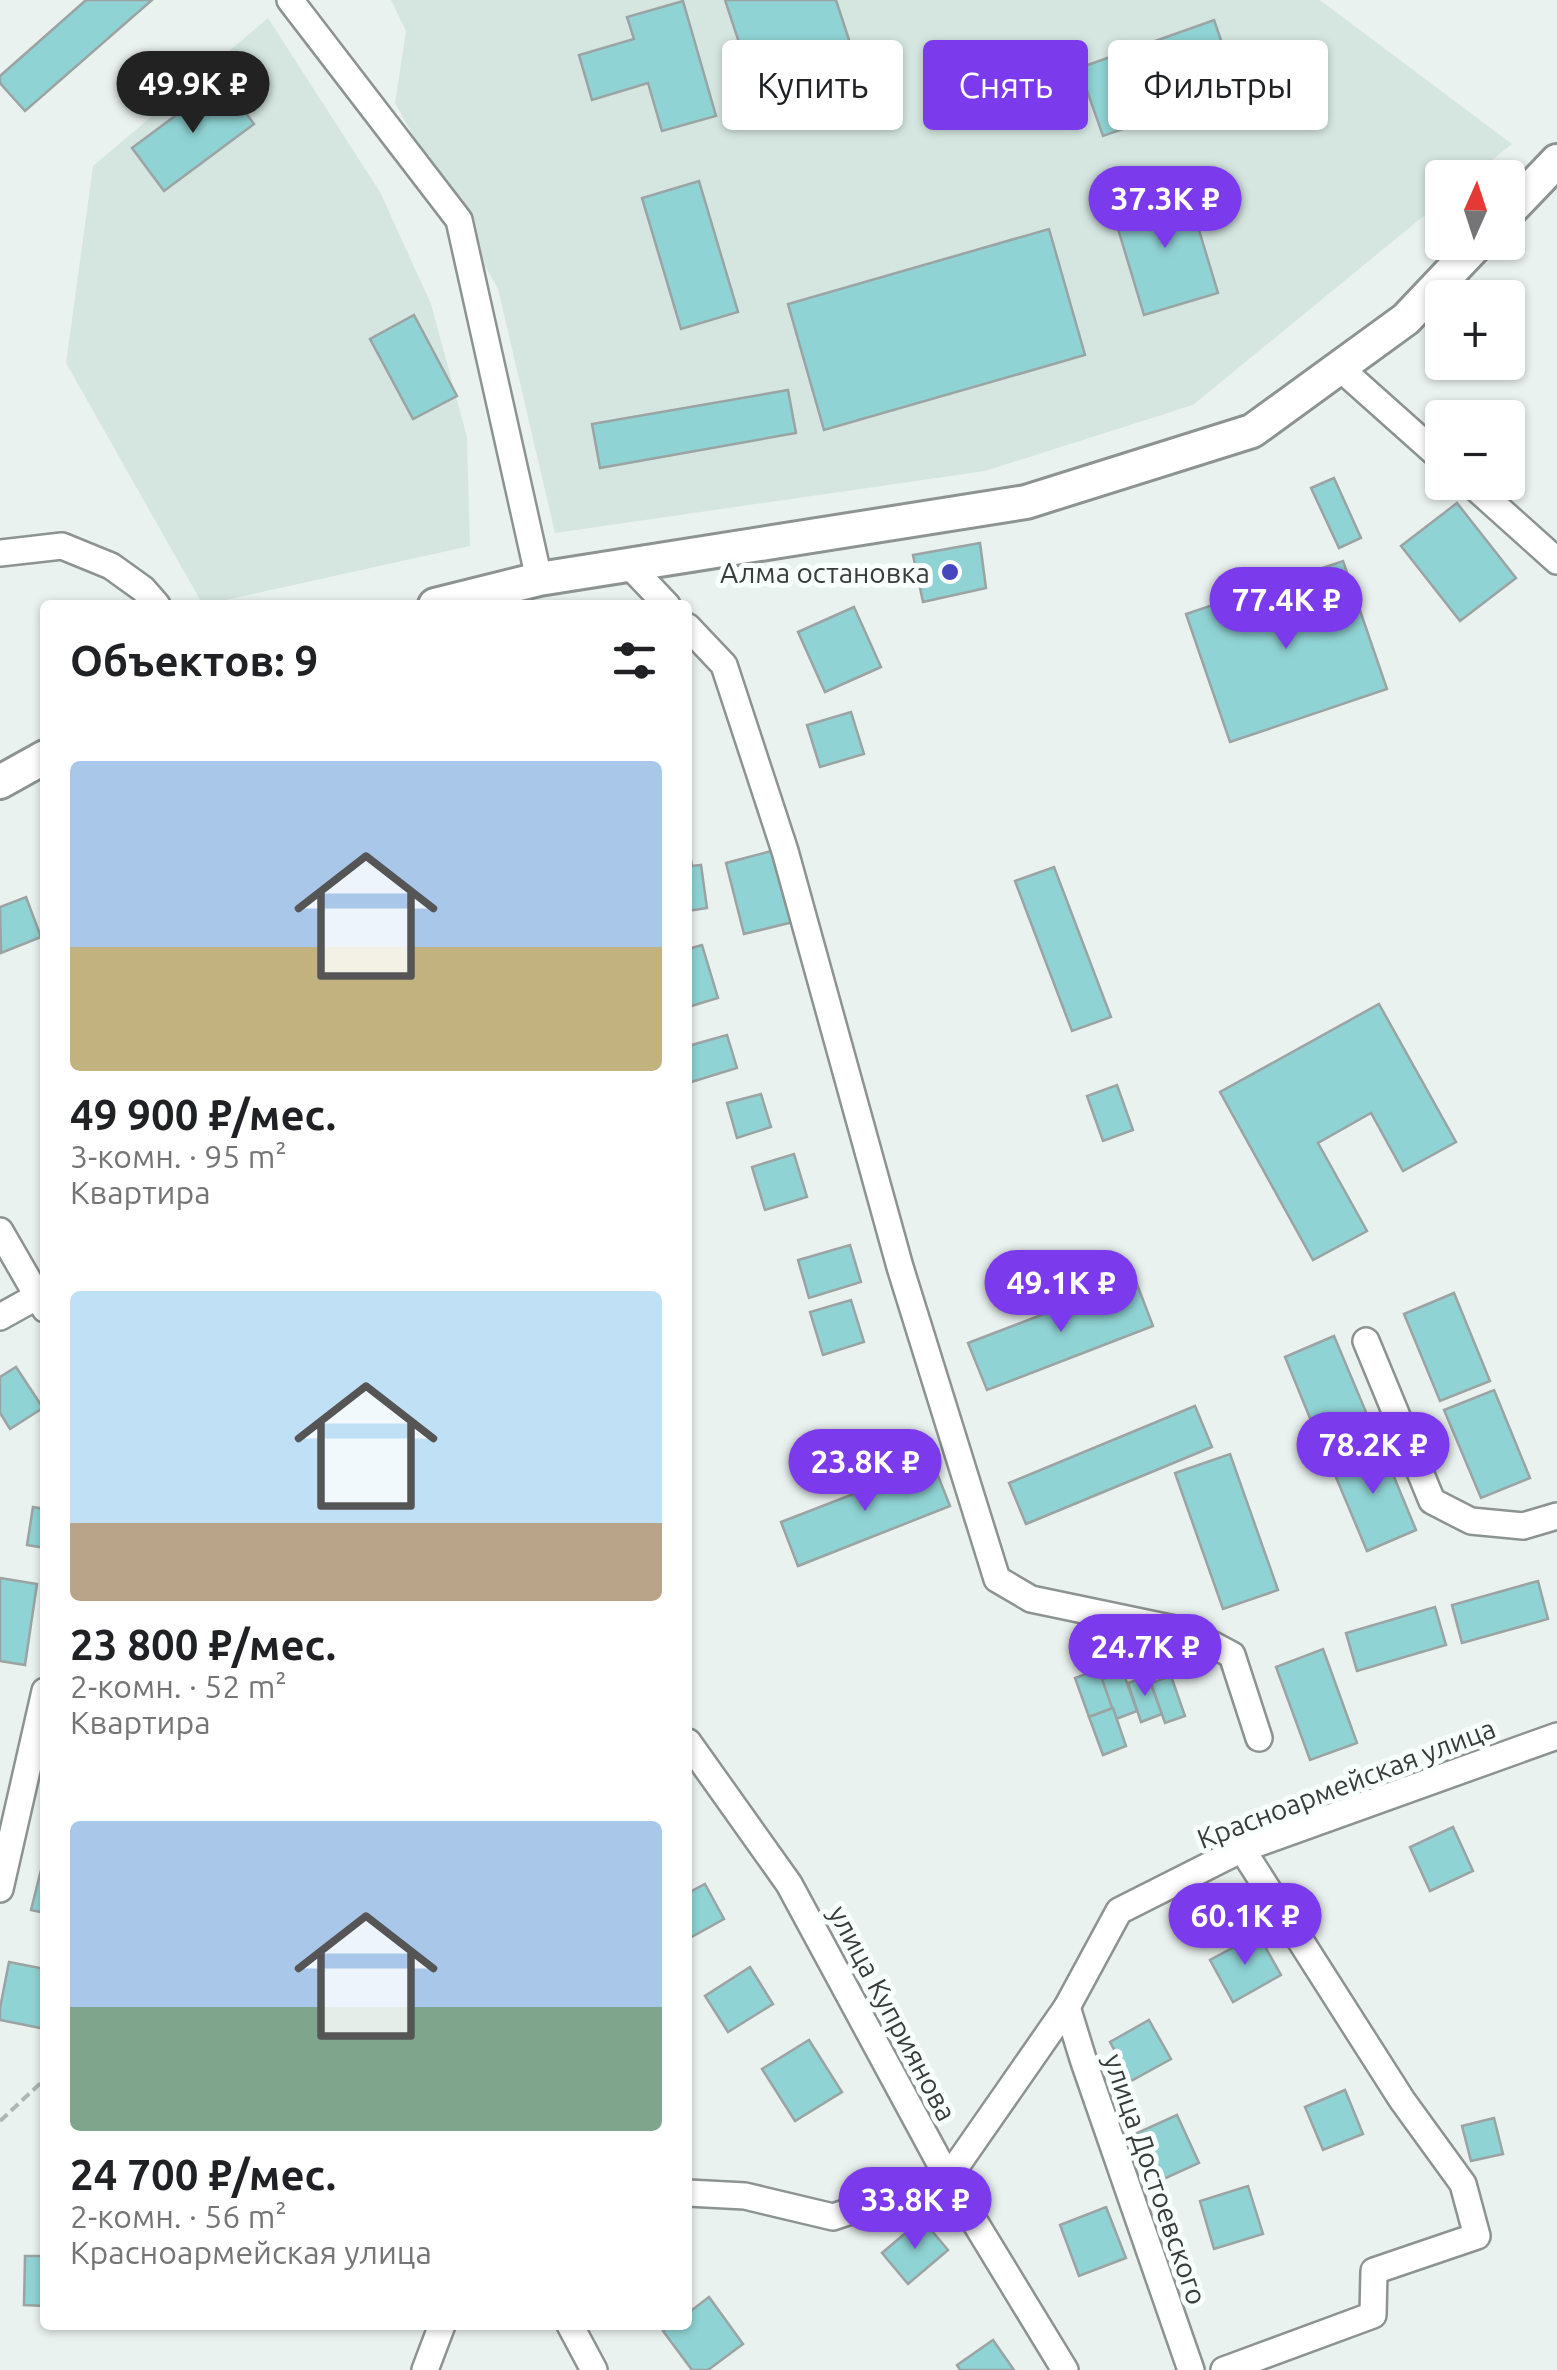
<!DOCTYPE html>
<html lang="ru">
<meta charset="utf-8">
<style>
:root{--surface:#fff;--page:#f2f2f2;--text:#202124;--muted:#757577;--accent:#7c3aed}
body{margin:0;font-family:Ubuntu,sans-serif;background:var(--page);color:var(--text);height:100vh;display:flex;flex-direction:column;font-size:38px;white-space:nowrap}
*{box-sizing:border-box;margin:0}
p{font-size:32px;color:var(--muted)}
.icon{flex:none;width:55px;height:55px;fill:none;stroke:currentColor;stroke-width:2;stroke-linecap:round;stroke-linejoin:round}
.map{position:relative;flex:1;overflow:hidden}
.drawer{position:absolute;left:40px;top:600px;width:652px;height:1730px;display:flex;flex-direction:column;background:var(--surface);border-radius:10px;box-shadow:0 2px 8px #0004}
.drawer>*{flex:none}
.guide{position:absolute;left:722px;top:40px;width:682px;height:90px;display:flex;gap:20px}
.needle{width:65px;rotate:3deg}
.fabs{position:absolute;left:1425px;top:160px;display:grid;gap:20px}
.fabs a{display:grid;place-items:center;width:100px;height:100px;border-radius:10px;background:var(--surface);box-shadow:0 2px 8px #0004;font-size:50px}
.price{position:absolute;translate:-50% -85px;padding:0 22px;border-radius:35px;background:var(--accent);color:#fff;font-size:32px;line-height:65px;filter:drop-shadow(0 2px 5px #0008)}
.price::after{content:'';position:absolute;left:50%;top:60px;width:30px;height:22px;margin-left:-15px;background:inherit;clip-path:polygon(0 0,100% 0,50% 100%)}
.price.current{background:#222;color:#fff}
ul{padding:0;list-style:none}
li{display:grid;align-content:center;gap:20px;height:530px;padding:0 30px}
li span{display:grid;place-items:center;height:310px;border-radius:10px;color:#555}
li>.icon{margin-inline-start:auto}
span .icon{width:180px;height:180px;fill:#fffc;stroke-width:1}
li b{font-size:42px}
h2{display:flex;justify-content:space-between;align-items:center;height:120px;padding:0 30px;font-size:42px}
.chip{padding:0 35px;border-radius:10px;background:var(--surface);box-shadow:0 2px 8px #0004;font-size:35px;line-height:90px}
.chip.current{background:var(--accent);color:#fff}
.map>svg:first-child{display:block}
.built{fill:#d5e6e1}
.building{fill:#90d3d4;stroke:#9ba3a3;stroke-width:2.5}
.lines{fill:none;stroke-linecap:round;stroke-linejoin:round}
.minor-casing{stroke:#8c9391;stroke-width:30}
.major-casing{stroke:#8c9391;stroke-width:38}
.path{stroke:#afb6b4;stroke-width:4;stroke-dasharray:10 5;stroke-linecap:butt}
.minor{stroke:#fff;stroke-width:25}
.major{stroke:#fff;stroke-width:32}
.poi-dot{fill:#4747bd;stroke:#f8fffd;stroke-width:4}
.labels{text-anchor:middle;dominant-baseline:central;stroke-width:10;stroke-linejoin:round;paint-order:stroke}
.poi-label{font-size:28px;fill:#383c3b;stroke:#f8fffd;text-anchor:end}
.street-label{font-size:28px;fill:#383c3b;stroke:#f8fffd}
</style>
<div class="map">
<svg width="1557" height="2370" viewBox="0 0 1557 2370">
<rect width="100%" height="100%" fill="#eaf2f0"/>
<g class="built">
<path d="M391,0H1320L1512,144L1471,177L1442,178V201L1193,405L985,471L555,533L498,289L395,103L406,31Z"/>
<path d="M268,18L380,192L431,304L467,437L470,546L203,605L66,363L93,166Z"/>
</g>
<g class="building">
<path d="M86,0H152L25,111L0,83V76Z"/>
<path d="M725,0H836L854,55L754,88Z"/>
<path d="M683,1L716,116L662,131L648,83L592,100L579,55L634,39L627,17Z"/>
<path d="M1214,20L1238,89L1103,136L1079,68Z"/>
<path d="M222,81L254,124L164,191L132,148Z"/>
<path d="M699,181L738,312L681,329L642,198Z"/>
<path d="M1186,187L1218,293L1144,315L1112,209Z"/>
<path d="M1049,229L1085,355L824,430L788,304Z"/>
<path d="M414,315L457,396L413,419L370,339Z"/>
<path d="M788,390L796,433L600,468L592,424Z"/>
<path d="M1334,478L1361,538L1339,548L1311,488Z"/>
<path d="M1457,503L1516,578L1460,621L1401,546Z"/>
<path d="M980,543L986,588L923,602L913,555Z"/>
<path d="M1343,561L1387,689L1230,742L1186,614Z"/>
<path d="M854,607L881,667L825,692L798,632Z"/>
<path d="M851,712L864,754L820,767L807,725Z"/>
<path d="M688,841L692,866L701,865L707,908L688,911Z"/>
<path d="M775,850L793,922L744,934L726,863Z"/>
<path d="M1054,867L1111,1017L1072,1031L1015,881Z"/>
<path d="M26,897L41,937L1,953L0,907Z"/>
<path d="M702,945L718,998L688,1007V949Z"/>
<path d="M1379,1004L1456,1142L1403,1171L1371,1113L1318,1143L1367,1231L1313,1260L1220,1092Z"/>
<path d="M727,1035L737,1068L688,1083V1046Z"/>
<path d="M1117,1085L1133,1130L1103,1141L1087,1096Z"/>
<path d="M761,1094L771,1127L737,1138L727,1103Z"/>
<path d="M794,1154L807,1197L765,1210L752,1167Z"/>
<path d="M850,1245L861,1282L809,1298L798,1260Z"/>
<path d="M1135,1279L1153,1326L987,1390L968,1343Z"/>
<path d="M1454,1293L1490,1381L1440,1401L1404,1314Z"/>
<path d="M851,1300L864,1342L823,1355L810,1312Z"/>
<path d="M1334,1336L1371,1424L1321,1445L1285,1357Z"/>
<path d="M16,1367L43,1408L10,1429L0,1413V1377Z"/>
<path d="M1494,1390L1530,1478L1481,1498L1444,1410Z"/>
<path d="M1195,1406L1212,1447L1026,1524L1009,1483Z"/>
<path d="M1380,1443L1416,1530L1367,1551L1330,1463Z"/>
<path d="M1230,1454L1278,1590L1223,1609L1175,1473Z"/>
<path d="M933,1463L950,1506L798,1566L781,1522Z"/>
<path d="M33,1507L45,1509V1548L27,1545Z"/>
<path d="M0,1578L37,1584L25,1665L0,1661Z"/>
<path d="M1538,1581L1548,1619L1462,1643L1452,1605Z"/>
<path d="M1435,1607L1446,1645L1357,1671L1346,1633Z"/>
<path d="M1323,1649L1357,1743L1310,1760L1276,1667Z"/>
<path d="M1099,1669L1113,1708L1089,1717L1075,1678Z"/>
<path d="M1123,1672L1137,1711L1116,1719L1102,1679Z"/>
<path d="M1148,1676L1162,1714L1141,1722L1128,1683Z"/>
<path d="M1171,1676L1185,1716L1165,1723L1151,1683Z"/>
<path d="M1113,1708L1126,1746L1103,1755L1089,1717Z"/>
<path d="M1453,1827L1473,1871L1430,1891L1410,1847Z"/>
<path d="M45,1854V1913L31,1910Z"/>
<path d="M705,1884L724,1919L688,1939V1893Z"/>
<path d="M1258,1934L1281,1975L1233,2002L1210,1960Z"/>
<path d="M9,1962L45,1969V2029L0,2020V2008Z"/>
<path d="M750,1967L773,2004L728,2032L705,1996Z"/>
<path d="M1149,2020L1171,2059L1131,2081L1110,2042Z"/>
<path d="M809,2040L842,2092L795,2121L762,2069Z"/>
<path d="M1345,2090L1363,2134L1323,2150L1305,2107Z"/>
<path d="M1177,2115L1199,2163L1159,2181L1137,2133Z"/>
<path d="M1494,2118L1503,2154L1471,2161L1462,2126Z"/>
<path d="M1248,2186L1263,2234L1214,2249L1200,2201Z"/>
<path d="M1106,2207L1126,2258L1079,2276L1060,2225Z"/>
<path d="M922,2219L948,2250L908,2284L882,2253Z"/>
<path d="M25,2256H45V2306L24,2305Z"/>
<path d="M709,2297L743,2344L708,2370H692L663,2331L671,2325H688V2313Z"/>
<path d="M993,2340L1014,2370H960L957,2365Z"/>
</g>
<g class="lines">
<g class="minor-casing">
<g id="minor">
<path d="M290,0L459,220L539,579"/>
<path d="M1340,368L1442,459"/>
<path d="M1469,482L1557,561"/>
<path d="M0,553L62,546L111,566L143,589L157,605"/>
<path d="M628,564L667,605"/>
<path d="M688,627L724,665L785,851L900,1267L997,1579L1031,1599L1189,1632L1232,1655L1259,1738"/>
<path d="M0,1231L45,1309"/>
<path d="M0,1317L45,1292"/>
<path d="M1366,1341L1432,1501L1471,1521L1523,1526L1557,1516"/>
<path d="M688,1742L789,1884L948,2178L1065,2370"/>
<path d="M0,1889L45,1691"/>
<path d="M1067,2007L1084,2062L1191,2370"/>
<path d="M688,2193L745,2196L833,2217L948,2178L1067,2007L1119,1911L1242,1849L1557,1736"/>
<path d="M570,2325L594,2370"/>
<path d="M425,2370L442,2325"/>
<path d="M1224,2370L1373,2315L1374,2271L1477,2236L1463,2184L1402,2100L1242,1849"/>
</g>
</g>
<g class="major-casing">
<g id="major">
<path d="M1508,212L1557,161"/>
<path d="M435,605L539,579L1026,502L1252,431L1406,319L1479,242"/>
<path d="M0,782L45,757"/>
</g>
</g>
<path class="path" d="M0,2121L45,2079"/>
<use href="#minor" class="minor"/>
<use href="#major" class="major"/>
</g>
<circle class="poi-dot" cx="950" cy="572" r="10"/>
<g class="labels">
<g class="poi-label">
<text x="930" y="572">Алма остановка</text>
</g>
<g class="street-label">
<text transform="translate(1346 1783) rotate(-21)">Красноармейская улица</text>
<text transform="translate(893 2013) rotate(62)">улица Куприянова</text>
<text transform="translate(1156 2179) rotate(71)">улица Достоевского</text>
</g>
</g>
</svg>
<div class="fabs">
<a><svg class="needle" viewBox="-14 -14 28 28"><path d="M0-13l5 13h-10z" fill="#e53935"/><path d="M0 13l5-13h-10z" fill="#757577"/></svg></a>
<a>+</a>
<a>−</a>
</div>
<b class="price current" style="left:193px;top:136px">49.9K ₽</b>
<b class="price" style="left:1165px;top:251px">37.3K ₽</b>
<b class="price" style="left:1286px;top:652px">77.4K ₽</b>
<b class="price" style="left:1061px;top:1335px">49.1K ₽</b>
<b class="price" style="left:1373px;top:1497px">78.2K ₽</b>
<b class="price" style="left:865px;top:1514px">23.8K ₽</b>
<b class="price" style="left:1145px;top:1699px">24.7K ₽</b>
<b class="price" style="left:1245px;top:1968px">60.1K ₽</b>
<b class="price" style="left:915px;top:2252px">33.8K ₽</b>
<div class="guide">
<a class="chip">Купить</a>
<a class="chip current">Снять</a>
<a class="chip">Фильтры</a>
</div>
<section class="drawer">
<h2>Объектов: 9<svg class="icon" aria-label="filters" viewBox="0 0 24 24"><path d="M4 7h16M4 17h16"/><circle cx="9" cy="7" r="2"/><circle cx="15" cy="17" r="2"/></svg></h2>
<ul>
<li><span style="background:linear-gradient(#a9c7e8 60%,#c2b280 0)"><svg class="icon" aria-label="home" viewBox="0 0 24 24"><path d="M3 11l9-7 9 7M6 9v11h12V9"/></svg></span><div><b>49 900 ₽/мес.</b><p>3-комн. · 95 m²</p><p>Квартира</p></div></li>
<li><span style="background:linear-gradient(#bfe0f5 75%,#b9a48a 0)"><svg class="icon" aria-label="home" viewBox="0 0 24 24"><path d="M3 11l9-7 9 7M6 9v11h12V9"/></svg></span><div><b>23 800 ₽/мес.</b><p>2-комн. · 52 m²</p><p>Квартира</p></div></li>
<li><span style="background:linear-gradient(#a9c7e8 60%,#7fa58c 0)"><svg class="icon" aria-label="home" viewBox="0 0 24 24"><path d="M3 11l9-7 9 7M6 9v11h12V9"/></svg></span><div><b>24 700 ₽/мес.</b><p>2-комн. · 56 m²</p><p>Красноармейская улица</p></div></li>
</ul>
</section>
</div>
